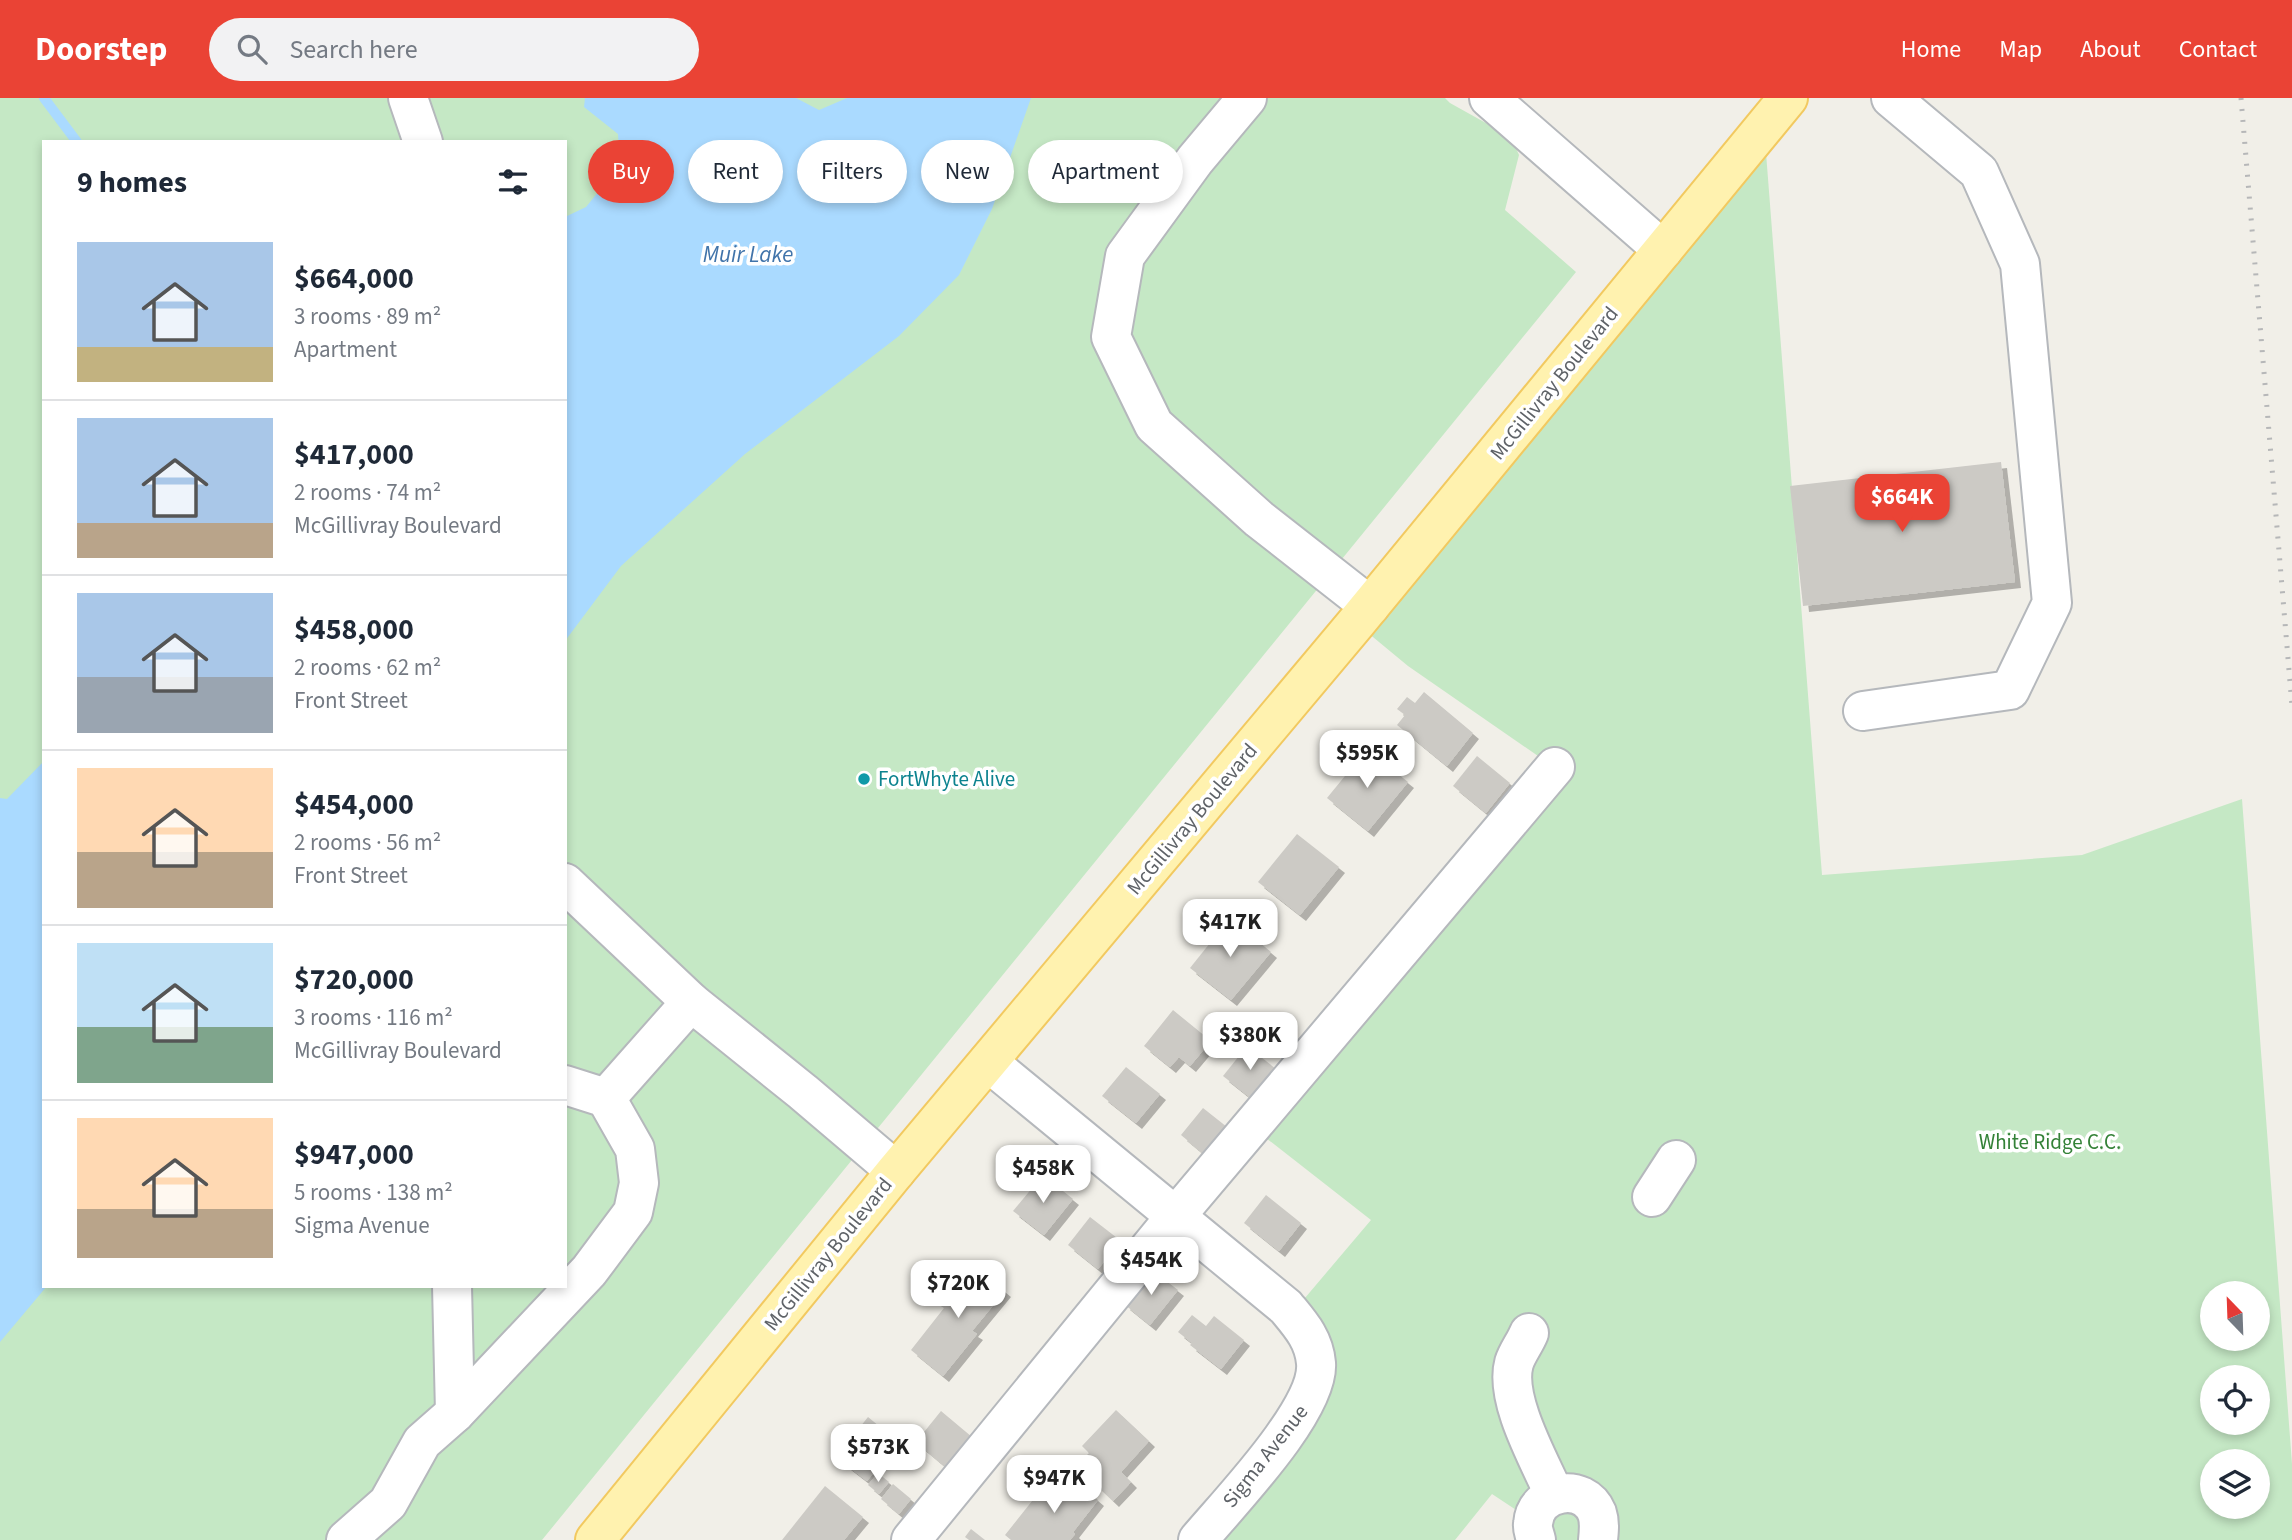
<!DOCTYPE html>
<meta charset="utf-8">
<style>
:root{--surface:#fff;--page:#f2f2f3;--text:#1f2937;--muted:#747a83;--line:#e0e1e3;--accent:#ea4335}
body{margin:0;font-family:"Source Sans 3",sans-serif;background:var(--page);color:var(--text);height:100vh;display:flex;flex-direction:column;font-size:26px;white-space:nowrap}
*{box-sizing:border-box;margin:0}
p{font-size:23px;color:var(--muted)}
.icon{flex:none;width:38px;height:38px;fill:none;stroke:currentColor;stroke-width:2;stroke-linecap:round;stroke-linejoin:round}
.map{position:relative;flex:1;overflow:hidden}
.side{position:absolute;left:42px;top:42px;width:525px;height:1148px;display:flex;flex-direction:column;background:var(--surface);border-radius:0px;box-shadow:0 4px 10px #0003}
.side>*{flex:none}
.top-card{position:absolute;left:588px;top:42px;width:665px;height:63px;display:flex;gap:14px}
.needle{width:46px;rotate:337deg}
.tools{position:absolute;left:2200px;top:1183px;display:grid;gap:14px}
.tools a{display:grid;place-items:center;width:70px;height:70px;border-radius:50%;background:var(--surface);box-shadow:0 4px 10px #0003;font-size:35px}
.price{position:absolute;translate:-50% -60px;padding:0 16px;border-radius:14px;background:#fff;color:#222;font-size:23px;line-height:46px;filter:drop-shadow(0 2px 4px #0008)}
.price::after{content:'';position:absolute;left:50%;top:42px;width:21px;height:16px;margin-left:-10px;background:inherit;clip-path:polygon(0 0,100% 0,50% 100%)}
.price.on{background:var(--accent);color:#fff}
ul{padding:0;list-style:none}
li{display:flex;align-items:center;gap:21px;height:175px;padding:0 35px}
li+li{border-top:2px solid var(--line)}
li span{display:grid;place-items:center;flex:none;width:196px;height:140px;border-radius:0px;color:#555}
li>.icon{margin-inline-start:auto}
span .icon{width:84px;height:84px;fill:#fffc;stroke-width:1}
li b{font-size:30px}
h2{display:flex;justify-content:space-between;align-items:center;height:84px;padding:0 35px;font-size:30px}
.pill{padding:0 24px;border-radius:32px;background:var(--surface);box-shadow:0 4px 10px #0003;font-size:24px;line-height:63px}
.pill.on{background:var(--accent);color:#fff}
header{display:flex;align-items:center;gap:42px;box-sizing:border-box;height:98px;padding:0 35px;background:var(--accent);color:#fff}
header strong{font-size:33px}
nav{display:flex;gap:38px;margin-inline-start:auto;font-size:24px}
.search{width:490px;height:63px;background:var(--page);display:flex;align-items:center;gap:18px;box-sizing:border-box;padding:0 24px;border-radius:38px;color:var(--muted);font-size:26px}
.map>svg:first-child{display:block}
.green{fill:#c5e8c5;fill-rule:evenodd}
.water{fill:#aadaff}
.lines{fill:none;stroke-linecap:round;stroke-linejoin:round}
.stream{stroke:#aadaff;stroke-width:10}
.building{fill:#cccac5;filter:url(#shadow)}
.minor-casing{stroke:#b5b8bc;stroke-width:42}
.major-casing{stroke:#f2c960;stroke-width:42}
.minor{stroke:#fff;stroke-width:38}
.major{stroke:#fff2af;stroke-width:38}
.rail{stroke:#b6b7b8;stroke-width:5;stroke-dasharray:2 9;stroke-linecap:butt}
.culture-dot{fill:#0f9aa8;stroke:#fff;stroke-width:2.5}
.labels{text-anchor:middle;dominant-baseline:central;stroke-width:7;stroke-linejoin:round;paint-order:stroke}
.street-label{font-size:21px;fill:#5f6368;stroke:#fff}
.culture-label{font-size:21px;fill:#0d838f;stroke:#fff;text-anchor:start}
.park-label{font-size:21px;fill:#348238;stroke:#fff}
.water-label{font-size:23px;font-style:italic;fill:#4174aa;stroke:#fff}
</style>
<header>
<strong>Doorstep</strong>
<div class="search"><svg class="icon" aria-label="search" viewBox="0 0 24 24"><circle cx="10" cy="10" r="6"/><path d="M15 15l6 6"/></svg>Search here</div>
<nav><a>Home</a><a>Map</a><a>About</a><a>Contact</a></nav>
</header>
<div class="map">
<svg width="2292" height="1442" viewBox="0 0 2292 1442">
<defs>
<filter id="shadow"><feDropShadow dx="6" dy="6" stdDeviation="0" flood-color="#0004"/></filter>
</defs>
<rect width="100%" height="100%" fill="#f1efe8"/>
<g class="green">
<path d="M0,0H1445L1450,5L1511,39L1519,57L1505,112L1576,174L542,1442H0ZM44,44H565V1188H44Z"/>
<path d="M1764,29L1822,777L2082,757L2242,701L2292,1366V1442H1536L1533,1423L1492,1396L1455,1442H1217L1200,1429L1336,1262L1288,1220L1371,1122L1252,1029L1554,669L1408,568L1356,525ZM2212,1195H2258V1241H2212ZM2212,1279H2258V1325H2212ZM2212,1363H2258V1409H2212Z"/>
</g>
<g class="water">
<path d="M585,0H796L819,12L847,0H1031L992,111L959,177L899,238L745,356L621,468L565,543V119L586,109L620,67L618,36L584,9Z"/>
<path d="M44,663V1188H47L0,1244V700L7,701Z"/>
</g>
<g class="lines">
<path class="stream" d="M44,0L77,44"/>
</g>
<g class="building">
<path d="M2001,364L2015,484L1803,508L1790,388Z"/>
<path d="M1424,594L1473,635L1447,668L1397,627L1405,617L1397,611L1407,599L1415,605Z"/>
<path d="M1367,651L1408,684L1368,733L1327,700Z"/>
<path d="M1477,658L1510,685L1486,715L1453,688Z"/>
<path d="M1297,736L1339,769L1300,817L1258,784Z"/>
<path d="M1230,820L1271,854L1231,902L1190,870Z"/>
<path d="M1173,912L1211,943L1190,968L1179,959L1170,969L1144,948Z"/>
<path d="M1247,948L1276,971L1252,1001L1223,978Z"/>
<path d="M1126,969L1160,996L1136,1025L1102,998Z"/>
<path d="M1203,1010L1227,1029L1205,1057L1181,1037Z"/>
<path d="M1043,1077L1073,1101L1044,1137L1013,1113Z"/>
<path d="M1266,1097L1301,1125L1279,1153L1244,1125Z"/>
<path d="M1090,1119L1121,1143L1098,1171L1068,1147Z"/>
<path d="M972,1166L1005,1193L972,1233L977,1236L943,1278L911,1252L944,1210L939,1207Z"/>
<path d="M1152,1172L1178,1192L1150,1227L1124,1206Z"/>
<path d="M1192,1217L1206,1228L1214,1218L1244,1242L1221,1271L1190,1247L1192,1245L1178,1234Z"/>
<path d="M1116,1312L1149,1343L1121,1374L1131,1384L1113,1403L1076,1368L1089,1355L1082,1348Z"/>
<path d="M941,1313L972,1339L947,1370L916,1344Z"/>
<path d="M868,1319L890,1337L881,1347L890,1354L867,1383L836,1359Z"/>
<path d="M878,1375L889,1384L879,1396L868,1387Z"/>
<path d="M1072,1380L1098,1402L1073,1434L1075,1436L1070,1442H1011L1005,1437L1040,1393L1053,1403Z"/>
<path d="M893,1386L911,1401L899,1416L881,1401Z"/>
<path d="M825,1388L863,1419L844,1442H782Z"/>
<path d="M971,1431L985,1442H969L965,1439Z"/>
</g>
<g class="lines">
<g class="minor-casing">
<g id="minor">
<path d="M408,0L423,44"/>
<path d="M1247,0L1195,62L1125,158L1111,239L1154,327L1259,421L1370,508"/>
<path d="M1489,0L1663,152"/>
<path d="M1863,613L2010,592L2052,505L2020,166L1979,74L1891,0"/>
<path d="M565,785L691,904"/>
<path d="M988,964L1286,1209C1300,1226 1314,1241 1316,1265C1320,1311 1229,1405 1198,1442"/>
<path d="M606,1000L691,904L803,994L896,1073"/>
<path d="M1652,1099L1676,1062"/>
<path d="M452,1188L455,1315"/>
<path d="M1529,1235C1525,1245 1517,1255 1514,1265C1504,1301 1539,1362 1554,1396"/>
<path d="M346,1442L388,1405L422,1344L455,1315L589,1173L633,1114L639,1085L635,1051L606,1000L565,987"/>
<path d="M911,1442L1175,1119L1555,669"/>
<path d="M1536,1442C1535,1437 1532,1431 1533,1426C1535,1392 1584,1383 1597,1415C1600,1424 1599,1433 1598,1442"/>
</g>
</g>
<g class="major-casing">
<path id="major" d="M595,1442L896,1073L1356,525L1788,0"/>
</g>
<use href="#minor" class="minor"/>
<use href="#major" class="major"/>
<path class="rail" d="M2241,0L2292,608"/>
</g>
<circle class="culture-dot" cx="864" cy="681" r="7"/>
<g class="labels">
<g class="street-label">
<text transform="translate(1554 285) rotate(-51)">McGillivray Boulevard</text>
<text transform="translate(1192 721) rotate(-50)">McGillivray Boulevard</text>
<text transform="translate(828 1156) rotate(-51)">McGillivray Boulevard</text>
<text transform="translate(1265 1358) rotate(-52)">Sigma Avenue</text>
</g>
<g class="culture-label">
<text x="878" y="681">FortWhyte Alive</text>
</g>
<g class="park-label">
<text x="2050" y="1044">White Ridge C.C.</text>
</g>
<g class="water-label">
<text x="748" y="156">Muir Lake</text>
</g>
</g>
</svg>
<div class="tools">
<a><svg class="needle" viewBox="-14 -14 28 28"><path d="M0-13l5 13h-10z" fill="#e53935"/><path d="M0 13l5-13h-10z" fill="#747a83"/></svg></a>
<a><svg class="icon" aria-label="locate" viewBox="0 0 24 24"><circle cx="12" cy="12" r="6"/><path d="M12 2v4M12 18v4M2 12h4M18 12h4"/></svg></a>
<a><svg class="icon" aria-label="layers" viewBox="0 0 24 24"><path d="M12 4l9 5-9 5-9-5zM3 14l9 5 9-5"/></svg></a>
</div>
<b class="price on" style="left:1902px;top:436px">$664K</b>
<b class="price" style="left:1367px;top:692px">$595K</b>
<b class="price" style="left:1230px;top:861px">$417K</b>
<b class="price" style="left:1250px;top:974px">$380K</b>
<b class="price" style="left:1043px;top:1107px">$458K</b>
<b class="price" style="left:1151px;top:1199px">$454K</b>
<b class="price" style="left:958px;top:1222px">$720K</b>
<b class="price" style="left:878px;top:1386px">$573K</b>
<b class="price" style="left:1054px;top:1417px">$947K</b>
<div class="top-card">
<a class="pill on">Buy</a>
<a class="pill">Rent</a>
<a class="pill">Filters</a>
<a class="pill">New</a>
<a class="pill">Apartment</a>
</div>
<section class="side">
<h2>9 homes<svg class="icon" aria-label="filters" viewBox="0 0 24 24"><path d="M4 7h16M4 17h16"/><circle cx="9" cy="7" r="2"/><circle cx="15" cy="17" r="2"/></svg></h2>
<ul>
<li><span style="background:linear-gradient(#a9c7e8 75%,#c2b280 0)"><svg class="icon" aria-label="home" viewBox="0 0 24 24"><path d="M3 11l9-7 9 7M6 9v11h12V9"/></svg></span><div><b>$664,000</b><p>3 rooms · 89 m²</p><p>Apartment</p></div></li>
<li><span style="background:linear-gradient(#a9c7e8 75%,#b9a48a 0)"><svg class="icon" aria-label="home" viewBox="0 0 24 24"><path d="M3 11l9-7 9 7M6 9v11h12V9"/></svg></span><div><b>$417,000</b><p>2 rooms · 74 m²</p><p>McGillivray Boulevard</p></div></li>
<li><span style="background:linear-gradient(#a9c7e8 60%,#9aa5b1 0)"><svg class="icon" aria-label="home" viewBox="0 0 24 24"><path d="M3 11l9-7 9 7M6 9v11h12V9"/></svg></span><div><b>$458,000</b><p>2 rooms · 62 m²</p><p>Front Street</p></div></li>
<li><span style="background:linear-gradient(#ffd9b3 60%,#b9a48a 0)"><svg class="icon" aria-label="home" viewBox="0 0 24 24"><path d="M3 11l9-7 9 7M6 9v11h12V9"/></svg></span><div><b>$454,000</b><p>2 rooms · 56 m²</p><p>Front Street</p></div></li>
<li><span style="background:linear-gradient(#bfe0f5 60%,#7fa58c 0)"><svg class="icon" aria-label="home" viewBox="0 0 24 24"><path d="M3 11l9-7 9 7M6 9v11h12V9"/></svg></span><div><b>$720,000</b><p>3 rooms · 116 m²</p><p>McGillivray Boulevard</p></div></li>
<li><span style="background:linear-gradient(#ffd9b3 65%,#b9a48a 0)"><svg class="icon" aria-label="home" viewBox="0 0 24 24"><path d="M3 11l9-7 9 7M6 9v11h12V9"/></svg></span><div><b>$947,000</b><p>5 rooms · 138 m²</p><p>Sigma Avenue</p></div></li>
</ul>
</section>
</div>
